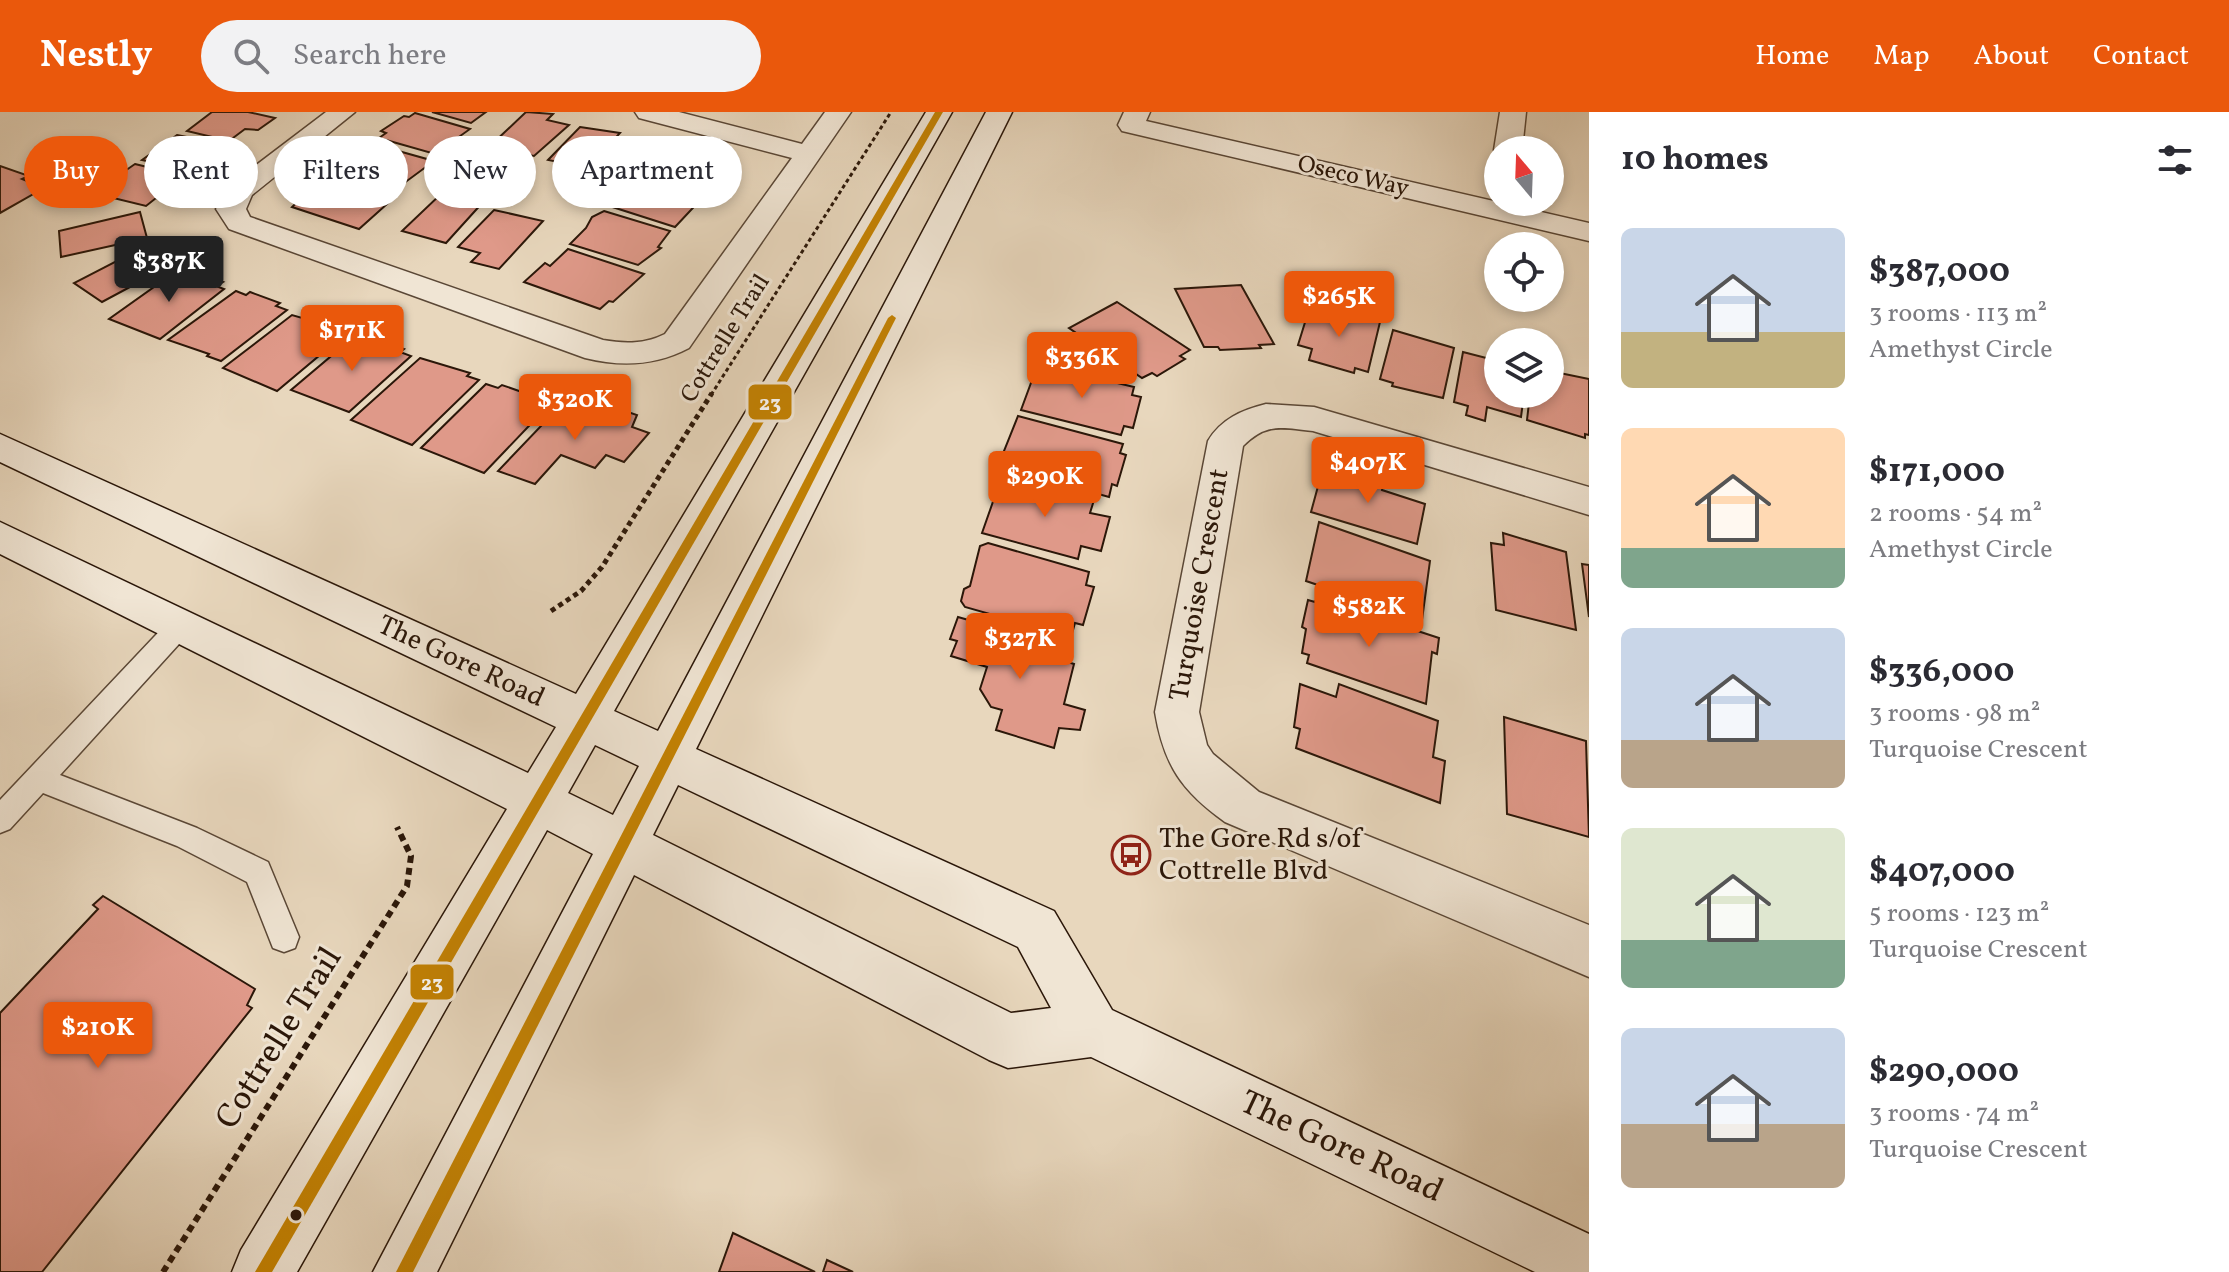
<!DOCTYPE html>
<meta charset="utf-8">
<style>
:root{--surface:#fff;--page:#f2f2f3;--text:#2b2b33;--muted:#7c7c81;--accent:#ea580c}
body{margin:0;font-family:Vollkorn,serif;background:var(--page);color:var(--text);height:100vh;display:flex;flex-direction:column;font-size:30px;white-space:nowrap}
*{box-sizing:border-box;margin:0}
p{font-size:26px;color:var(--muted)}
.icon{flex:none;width:44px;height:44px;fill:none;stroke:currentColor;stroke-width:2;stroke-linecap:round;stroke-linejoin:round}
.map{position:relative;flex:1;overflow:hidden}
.side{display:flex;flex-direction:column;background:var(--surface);width:640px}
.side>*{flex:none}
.guide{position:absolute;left:24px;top:24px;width:760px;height:72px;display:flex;gap:16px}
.needle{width:52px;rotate:341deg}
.tools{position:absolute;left:1484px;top:24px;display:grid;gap:16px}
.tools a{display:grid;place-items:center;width:80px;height:80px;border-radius:50%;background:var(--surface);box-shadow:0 4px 12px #0003;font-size:40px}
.price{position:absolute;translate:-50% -68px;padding:0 18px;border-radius:8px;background:var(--accent);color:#fff;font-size:26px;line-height:52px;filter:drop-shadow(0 2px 4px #0008)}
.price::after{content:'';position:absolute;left:50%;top:48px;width:24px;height:18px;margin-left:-12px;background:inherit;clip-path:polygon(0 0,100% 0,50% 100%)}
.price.active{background:#222;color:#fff}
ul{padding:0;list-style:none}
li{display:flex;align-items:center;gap:24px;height:200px;padding:0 32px}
li span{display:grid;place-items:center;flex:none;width:224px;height:160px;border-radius:12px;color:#555}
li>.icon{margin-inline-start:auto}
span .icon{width:96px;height:96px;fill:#fffc;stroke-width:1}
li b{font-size:34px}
h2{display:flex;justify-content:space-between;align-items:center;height:96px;padding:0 32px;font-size:34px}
.pill{padding:0 28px;border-radius:36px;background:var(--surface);box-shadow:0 4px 12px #0003;font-size:28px;line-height:72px}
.pill.active{background:var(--accent);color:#fff}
header{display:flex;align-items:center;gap:48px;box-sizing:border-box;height:112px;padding:0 40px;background:var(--accent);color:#fff}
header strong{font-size:38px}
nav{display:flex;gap:44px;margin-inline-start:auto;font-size:28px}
.search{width:560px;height:72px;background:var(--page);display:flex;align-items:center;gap:20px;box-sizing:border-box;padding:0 28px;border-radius:44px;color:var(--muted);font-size:30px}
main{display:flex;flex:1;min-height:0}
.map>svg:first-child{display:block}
.building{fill:#df9989;stroke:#2b1709;stroke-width:2}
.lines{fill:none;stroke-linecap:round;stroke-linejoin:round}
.service-casing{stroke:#5a4736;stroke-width:3}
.minor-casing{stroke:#5a4736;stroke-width:3}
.secondary-casing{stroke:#2b1709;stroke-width:3}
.path-far2{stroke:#2b1709;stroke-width:3;stroke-dasharray:4 3;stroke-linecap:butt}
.path-far1{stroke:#2b1709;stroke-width:5;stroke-dasharray:5 4;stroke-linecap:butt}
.path{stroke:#2b1709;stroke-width:6;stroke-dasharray:7 5;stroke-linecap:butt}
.service{fill:#f0e5d4;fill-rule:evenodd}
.minor{fill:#f0e5d4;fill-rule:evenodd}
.secondary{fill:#f0e5d4;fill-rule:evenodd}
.bus-1-casing{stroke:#f0e5d4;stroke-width:6}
.bus-1{fill:#c48202;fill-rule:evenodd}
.bus-dot{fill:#2b1709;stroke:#f0e5d4;stroke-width:3}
.labels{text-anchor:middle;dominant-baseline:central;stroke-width:6;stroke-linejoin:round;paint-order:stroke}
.far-street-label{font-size:24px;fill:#2b1709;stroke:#f0e5d4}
.street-label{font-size:28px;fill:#2b1709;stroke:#f0e5d4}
.poi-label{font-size:28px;fill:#2b1709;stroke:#f0e5d4;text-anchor:start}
.near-street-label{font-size:34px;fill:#2b1709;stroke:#f0e5d4}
.line-badge{stroke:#f0e5d4;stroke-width:3}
.badge-label{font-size:22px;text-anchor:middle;font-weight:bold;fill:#fff}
</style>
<header>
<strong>Nestly</strong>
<div class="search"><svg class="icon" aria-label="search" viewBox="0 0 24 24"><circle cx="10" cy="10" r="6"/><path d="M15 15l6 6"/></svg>Search here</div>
<nav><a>Home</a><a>Map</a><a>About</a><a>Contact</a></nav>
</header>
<main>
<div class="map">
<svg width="1589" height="1160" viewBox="0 0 1589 1160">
<rect width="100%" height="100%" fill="#e8d7bd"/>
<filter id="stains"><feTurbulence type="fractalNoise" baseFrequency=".0025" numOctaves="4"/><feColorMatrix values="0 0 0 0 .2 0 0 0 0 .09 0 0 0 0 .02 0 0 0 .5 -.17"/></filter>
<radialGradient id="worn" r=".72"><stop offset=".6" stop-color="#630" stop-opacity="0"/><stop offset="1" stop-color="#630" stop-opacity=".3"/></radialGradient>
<g class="building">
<path d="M212,0H248L275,6L258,18L245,17L229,29L187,19Z"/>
<path d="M432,0H486L471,11Z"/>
<path d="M526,0L553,2L547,8L569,13L534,44L489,35Z"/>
<path d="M415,1L470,17L435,42L379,26L386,21L381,19L404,4L409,5Z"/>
<path d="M580,15L620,21L588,56L548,48Z"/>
<path d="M177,23L231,34L213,48L206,47L190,59L142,48Z"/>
<path d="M659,27L728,46L722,52L727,54L703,76L632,56Z"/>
<path d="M377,33L434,49L396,77L339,59L346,54L341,52L365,35L371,37Z"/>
<path d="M135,52L184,64L163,79L175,82L166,89L156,86L146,94L93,81Z"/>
<path d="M0,54L29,64L22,67L44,76L0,101Z"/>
<path d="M634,62L705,83L675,115L603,92Z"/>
<path d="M331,65L349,69L396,84L359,117L292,95L310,78Z"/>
<path d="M443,80L484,89L446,131L402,119Z"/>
<path d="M494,98L543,109L499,157L471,150L480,141L458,135Z"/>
<path d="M604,99L670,119L658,135L661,136L638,153L570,132L586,116L592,105Z"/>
<path d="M140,100L147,126L61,145L59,119Z"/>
<path d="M144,135L173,152L102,190L74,171Z"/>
<path d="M568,137L644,162L613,190L609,189L600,197L524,170L545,151L550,154Z"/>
<path d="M193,159L223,170L216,174L224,177L160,227L109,207L171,163L180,160L187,163Z"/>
<path d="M1241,173L1274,232L1259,233L1261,236L1220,238L1218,235H1204L1175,177Z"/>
<path d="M236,179L246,183L250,180L280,191L276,194L287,198L221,249L207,244L209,242L168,228Z"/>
<path d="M1117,190L1190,238L1180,244L1185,247L1157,264L1152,261L1142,266L1069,216Z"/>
<path d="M1311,191L1380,210L1368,260L1355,256L1354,261L1309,248L1312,237L1298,233Z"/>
<path d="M308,201L341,214L337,219L345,222L277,279L223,256L292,203L302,206Z"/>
<path d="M1393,218L1454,236L1443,286L1392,274L1393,271L1380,267Z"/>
<path d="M355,224L367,228L371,225L404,237L400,240L411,244L349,300L291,278Z"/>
<path d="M1463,240L1498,249V282H1524L1521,305L1487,295L1485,309L1466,303L1468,294L1454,290Z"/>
<path d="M420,246L470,261L467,264L479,268L412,333L351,308Z"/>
<path d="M1038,252L1134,275L1132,283L1141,285L1133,316L1124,314L1121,323L1021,298Z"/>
<path d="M1550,259L1589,267V323L1585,322V326L1527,308L1530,282H1550Z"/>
<path d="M486,272L498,276L502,273L539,286L535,290L547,295L484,361L421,336Z"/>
<path d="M561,293L611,307L619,297L637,303L632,315L649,321L624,350L606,343L595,356L561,343L535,372L498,359Z"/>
<path d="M1018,304L1123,332L1120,341L1126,343L1117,374L1112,372L1109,385L998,354Z"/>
<path d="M1323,356L1348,364L1349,359L1384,370L1382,378L1425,392L1417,432L1311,400Z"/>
<path d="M1002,364L1094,388L1090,401L1110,405L1101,439L1081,434L1078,447L982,421Z"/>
<path d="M1319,410L1430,449L1422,508L1306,469Z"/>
<path d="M1503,421L1566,440L1576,518L1496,498L1491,431L1504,433Z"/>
<path d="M988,431L1089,460L1086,473L1094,475L1083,513L1075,511L1071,525L965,495L961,489L964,477L970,474L980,434Z"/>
<path d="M1582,452L1589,453V505Z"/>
<path d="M1317,486L1439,526L1437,542L1432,540L1426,592L1307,551L1309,543L1302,541L1306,517L1302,515L1308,488L1315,490Z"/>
<path d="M958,505L1048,531L1045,543L1074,552L1064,592L1085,598L1080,618L1059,616L1054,636L996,618L1002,598L991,595L980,577L987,555L951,544L957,529L950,527Z"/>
<path d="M1300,572L1336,585L1339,572L1438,609L1433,645L1445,649L1440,691L1296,636L1300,617L1294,615Z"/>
<path d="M1504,605L1586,629L1589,725L1507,702Z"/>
<path d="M103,784L255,877L247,893L252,896L42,1160H0V901L98,797L93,793Z"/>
<path d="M733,1121L815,1160H719Z"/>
<path d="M827,1148L853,1160H823Z"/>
</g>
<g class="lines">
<g class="service-casing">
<path id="service" d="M180,504L189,507L192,514L189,521L60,663L197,716L268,750L299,825L295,836L284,840L273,836L247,770L177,734L43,681L10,717L0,721V688L171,507Z"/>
</g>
<g class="minor-casing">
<g id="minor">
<path d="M326,0H355L252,83L246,97L250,105L603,228C625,232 645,232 665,222L792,46L639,6L635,0H679L802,32L825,0H851L689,236C655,254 621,255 585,246L229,117L216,97L230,73Z"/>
<path d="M1124,0H1150L1146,9L1589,111V129L1122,19L1118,13Z"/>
<path d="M1500,0H1526L1522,38H1498V43L1494,38Z"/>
<path d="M1266,292L1314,295L1589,375V403L1313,319C1282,316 1267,310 1243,334L1199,600L1207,633L1213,642L1259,680L1589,813V865L1225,710C1182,679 1164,654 1155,600L1208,329C1221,307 1242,298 1266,292Z"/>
</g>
</g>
<g class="secondary-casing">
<path id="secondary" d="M926,0H952L614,599L658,619L986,0H1012L696,637L1054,799L1112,898L1589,1122V1160H1535L1091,945L1008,956L989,948L634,763L437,1160H373L593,742L547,718L297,1160H232L241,1138L507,697L0,442V410L528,661L556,615L0,350V322L576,582ZM595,633L639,654L613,703L568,681ZM678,673L1018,835L1051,896L1011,901L653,723Z"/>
</g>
<path class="path-far2" d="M711,283L891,0"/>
<path class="path-far1" d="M551,499L581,479L602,455L712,281"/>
<path class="path" d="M163,1160L407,774L411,744L397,715"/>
<use href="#service" class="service"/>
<use href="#minor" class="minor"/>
<use href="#secondary" class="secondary"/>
<g class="bus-1-casing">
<g id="bus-1">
<path d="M935,0H943L272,1160H255Z"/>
<path d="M892,203L896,206L413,1160H396L888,206Z"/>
</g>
</g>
<use href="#bus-1" class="bus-1"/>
</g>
<defs>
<g id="bus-ring" transform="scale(2)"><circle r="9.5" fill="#f0e5d4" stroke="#8f2418" stroke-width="1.5"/><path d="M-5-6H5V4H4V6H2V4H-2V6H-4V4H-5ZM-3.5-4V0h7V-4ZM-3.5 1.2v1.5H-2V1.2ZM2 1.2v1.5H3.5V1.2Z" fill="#8f2418"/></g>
</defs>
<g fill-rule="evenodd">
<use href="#bus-ring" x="1131" y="743"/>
</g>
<circle class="bus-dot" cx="296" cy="1103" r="7"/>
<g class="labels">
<g class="far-street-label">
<text transform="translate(1353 65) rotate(13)">Oseco Way</text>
<text transform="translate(726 227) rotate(-58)">Cottrelle Trail</text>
</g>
<g class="street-label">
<text transform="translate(1200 473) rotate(-80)">Turquoise Crescent</text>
<text transform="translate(461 550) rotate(25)">The Gore Road</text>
</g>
<g class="poi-label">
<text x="1159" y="727">The Gore Rd s/of<tspan x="1159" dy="32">Cottrelle Blvd</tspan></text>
</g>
<g class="near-street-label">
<text transform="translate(280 927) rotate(-58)">Cottrelle Trail</text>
<text transform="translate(1341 1036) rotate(25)">The Gore Road</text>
</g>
</g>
<g class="line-badge">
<rect x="747" y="271" width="46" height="38" rx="8" fill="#c48202"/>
<rect x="409" y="851" width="46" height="38" rx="8" fill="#c48202"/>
</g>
<g class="badge-label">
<text x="770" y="298">23</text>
<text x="432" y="878">23</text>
</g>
<rect width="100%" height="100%" filter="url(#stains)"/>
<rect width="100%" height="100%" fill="url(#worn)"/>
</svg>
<div class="tools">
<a><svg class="needle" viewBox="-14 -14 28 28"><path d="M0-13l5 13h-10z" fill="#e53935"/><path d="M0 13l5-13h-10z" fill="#7c7c81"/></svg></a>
<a><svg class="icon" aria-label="locate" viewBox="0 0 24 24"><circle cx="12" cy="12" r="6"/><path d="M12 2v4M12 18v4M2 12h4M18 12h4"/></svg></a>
<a><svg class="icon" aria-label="layers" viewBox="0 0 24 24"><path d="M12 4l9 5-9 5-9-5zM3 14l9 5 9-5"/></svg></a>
</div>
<b class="price active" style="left:169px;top:192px">$387K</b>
<b class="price" style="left:1339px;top:227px">$265K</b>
<b class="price" style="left:352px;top:261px">$171K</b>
<b class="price" style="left:1082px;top:288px">$336K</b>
<b class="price" style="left:575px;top:330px">$320K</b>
<b class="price" style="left:1368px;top:393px">$407K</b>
<b class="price" style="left:1045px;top:407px">$290K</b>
<b class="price" style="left:1369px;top:537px">$582K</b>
<b class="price" style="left:1020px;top:569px">$327K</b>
<b class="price" style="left:98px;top:958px">$210K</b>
<div class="guide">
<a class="pill active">Buy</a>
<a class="pill">Rent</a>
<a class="pill">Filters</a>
<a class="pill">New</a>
<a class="pill">Apartment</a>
</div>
</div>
<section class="side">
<h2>10 homes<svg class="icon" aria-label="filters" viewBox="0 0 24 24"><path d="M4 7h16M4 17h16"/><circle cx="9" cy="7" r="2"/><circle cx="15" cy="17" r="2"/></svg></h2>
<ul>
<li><span style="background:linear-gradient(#c9d6e8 65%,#c2b280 0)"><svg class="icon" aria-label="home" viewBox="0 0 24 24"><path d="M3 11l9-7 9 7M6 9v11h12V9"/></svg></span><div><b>$387,000</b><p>3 rooms · 113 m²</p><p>Amethyst Circle</p></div></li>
<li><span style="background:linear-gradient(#ffd9b3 75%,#7fa58c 0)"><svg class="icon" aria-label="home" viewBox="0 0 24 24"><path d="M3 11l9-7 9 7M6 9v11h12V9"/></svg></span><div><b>$171,000</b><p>2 rooms · 54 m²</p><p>Amethyst Circle</p></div></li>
<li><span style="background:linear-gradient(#c9d6e8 70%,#b9a48a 0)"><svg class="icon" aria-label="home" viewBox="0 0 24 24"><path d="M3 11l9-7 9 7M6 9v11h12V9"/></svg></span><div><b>$336,000</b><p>3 rooms · 98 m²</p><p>Turquoise Crescent</p></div></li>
<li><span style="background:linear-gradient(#dfe7d0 70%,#7fa58c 0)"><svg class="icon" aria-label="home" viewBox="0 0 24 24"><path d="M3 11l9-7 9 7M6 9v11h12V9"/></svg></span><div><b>$407,000</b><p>5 rooms · 123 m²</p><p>Turquoise Crescent</p></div></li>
<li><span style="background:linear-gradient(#c9d6e8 60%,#b9a48a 0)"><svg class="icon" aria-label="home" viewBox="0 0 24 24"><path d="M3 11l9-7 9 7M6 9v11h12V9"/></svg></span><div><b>$290,000</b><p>3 rooms · 74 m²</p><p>Turquoise Crescent</p></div></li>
</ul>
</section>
</main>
